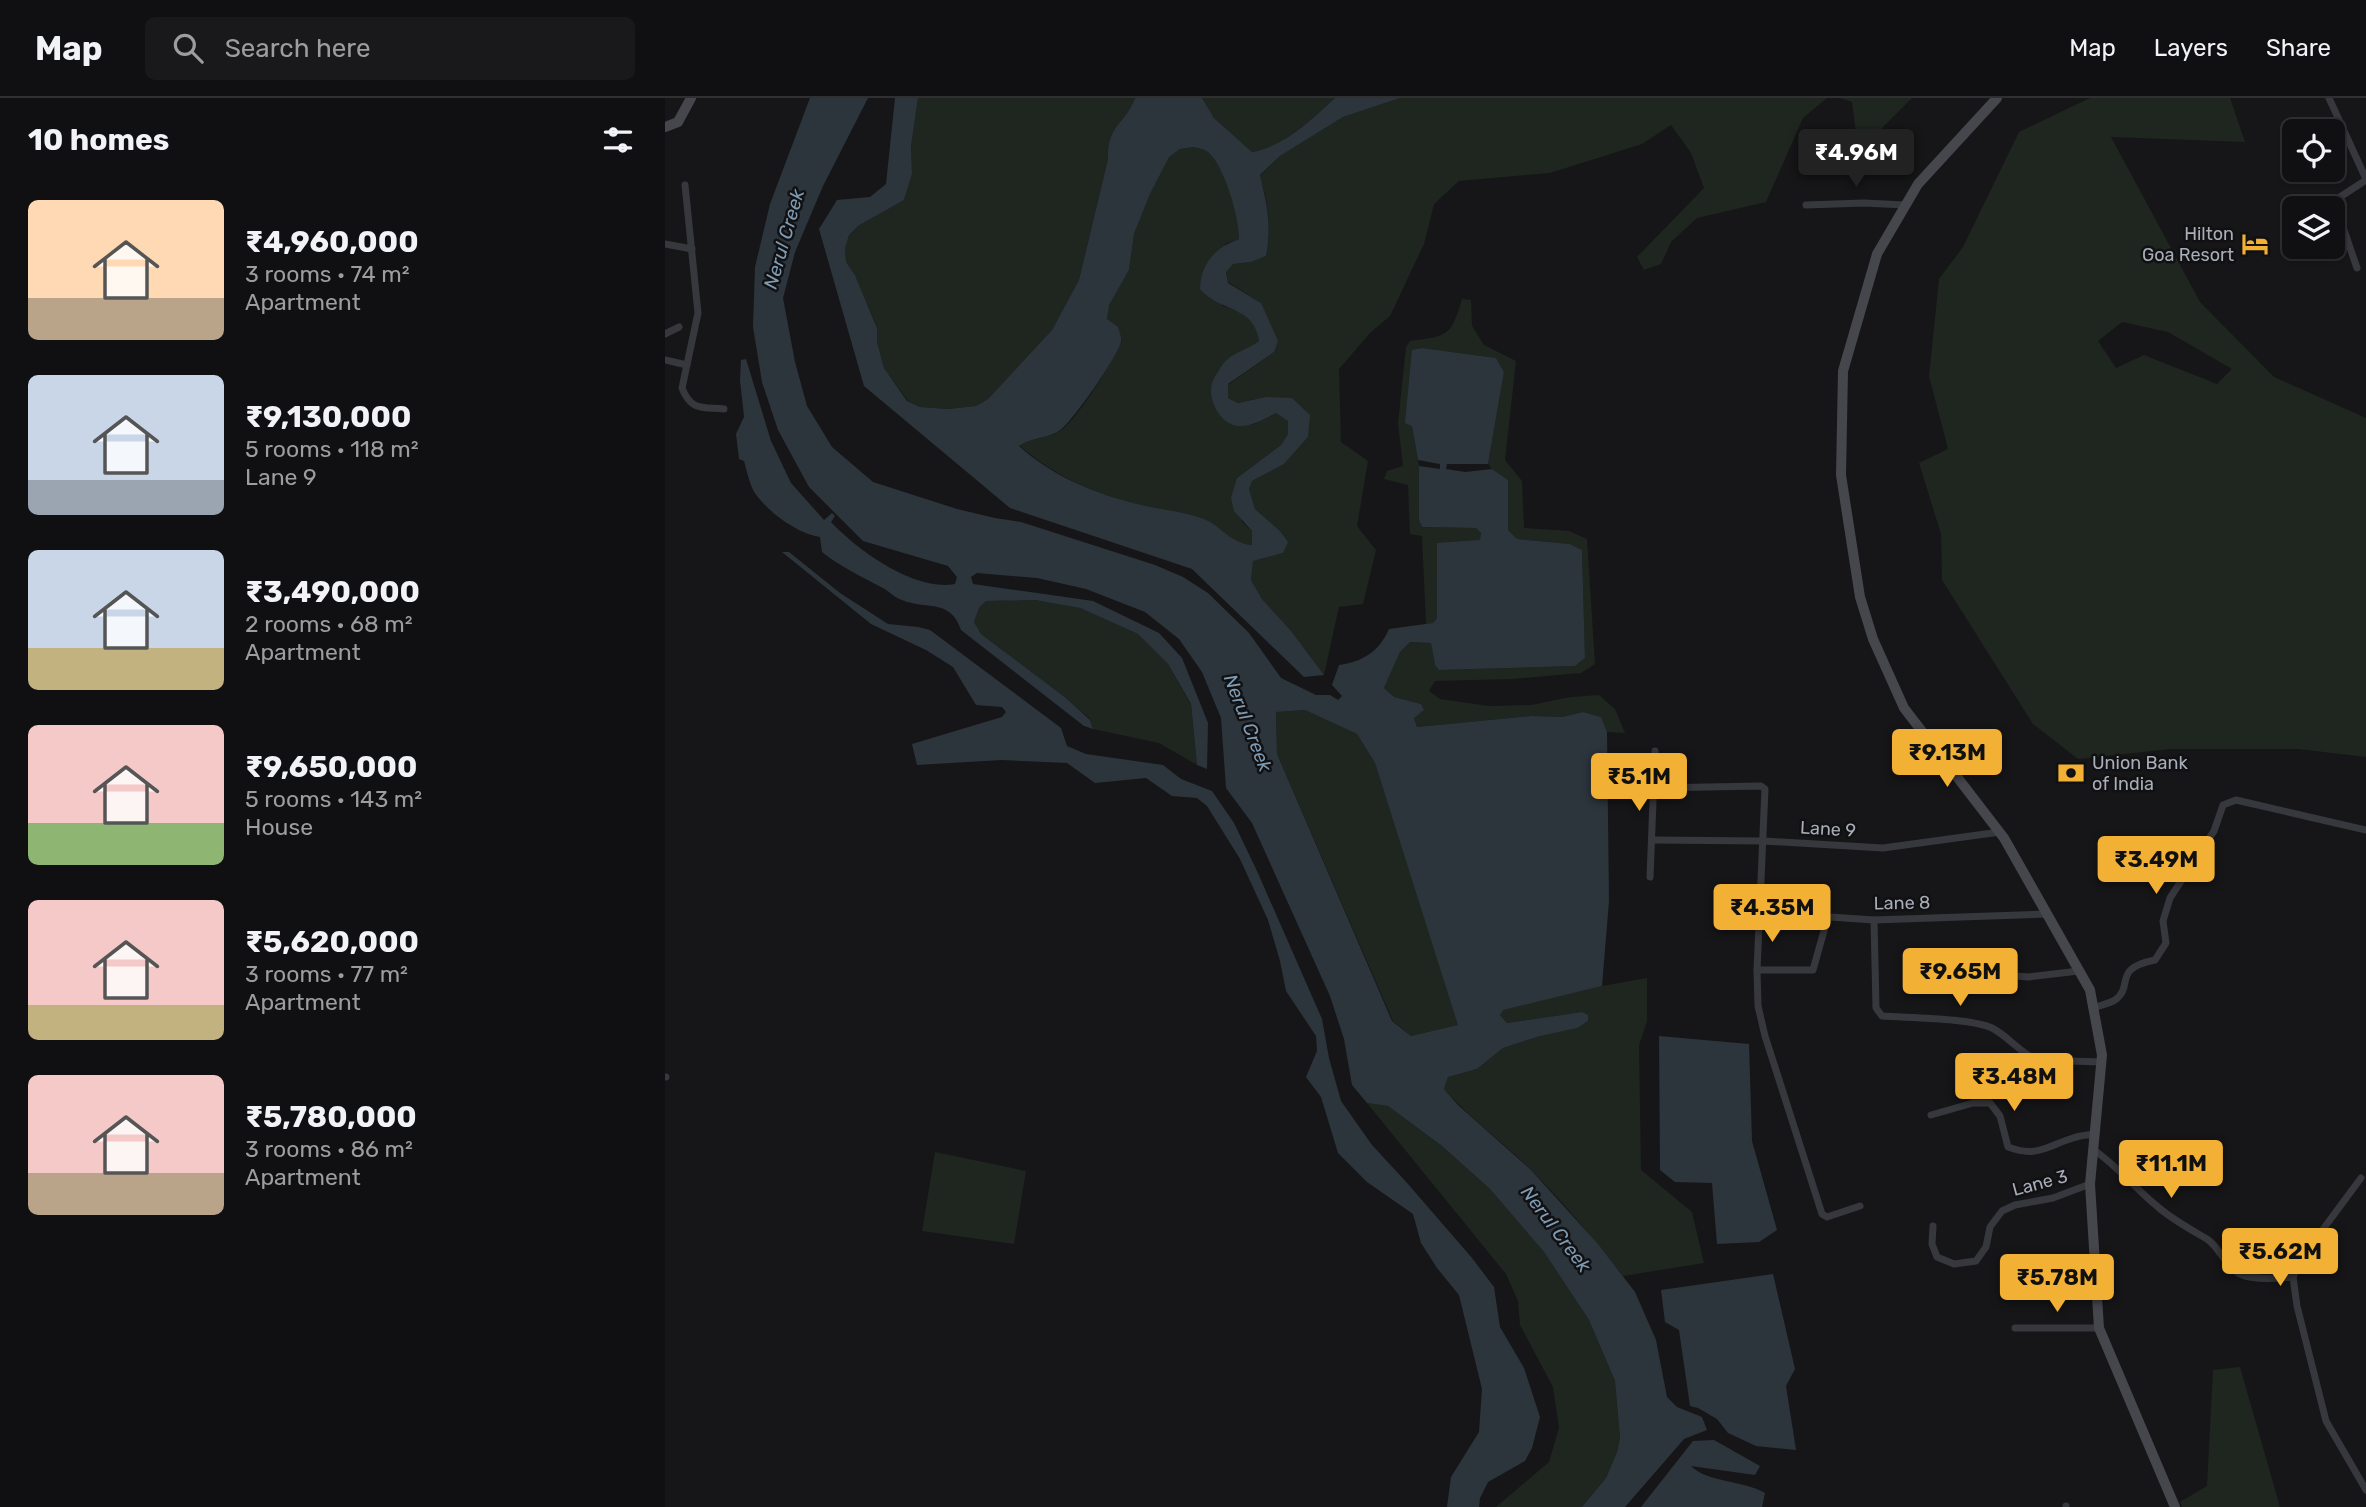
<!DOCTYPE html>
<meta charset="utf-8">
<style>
:root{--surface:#101012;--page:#19191b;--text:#f1f3f6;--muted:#9c9d9f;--line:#303032;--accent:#f2b134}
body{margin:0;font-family:Rubik,sans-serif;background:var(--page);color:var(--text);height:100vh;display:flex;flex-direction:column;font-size:26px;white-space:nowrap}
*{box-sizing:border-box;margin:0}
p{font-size:23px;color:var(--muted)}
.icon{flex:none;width:38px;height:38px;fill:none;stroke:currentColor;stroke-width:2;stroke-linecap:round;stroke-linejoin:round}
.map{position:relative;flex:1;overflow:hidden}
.details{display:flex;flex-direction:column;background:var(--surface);width:665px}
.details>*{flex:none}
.tools{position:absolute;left:1617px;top:21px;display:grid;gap:14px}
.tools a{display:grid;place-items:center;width:63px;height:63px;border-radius:10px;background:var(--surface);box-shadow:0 2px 5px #0004,0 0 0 2px var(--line);font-size:35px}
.price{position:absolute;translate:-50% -60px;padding:0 16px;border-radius:7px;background:var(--accent);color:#111;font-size:23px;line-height:46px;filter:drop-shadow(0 2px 4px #0008)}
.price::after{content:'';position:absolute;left:50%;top:42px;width:21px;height:16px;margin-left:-10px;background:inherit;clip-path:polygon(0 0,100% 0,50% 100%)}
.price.active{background:#222;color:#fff}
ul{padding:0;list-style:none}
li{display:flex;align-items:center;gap:21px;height:175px;padding:0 28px}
li span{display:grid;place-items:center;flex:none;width:196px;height:140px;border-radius:10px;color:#555}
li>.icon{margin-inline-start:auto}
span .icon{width:84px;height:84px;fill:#fffc;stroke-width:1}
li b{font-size:30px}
h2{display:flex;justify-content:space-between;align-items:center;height:84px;padding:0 28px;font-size:30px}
header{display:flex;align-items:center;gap:42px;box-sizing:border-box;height:98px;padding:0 35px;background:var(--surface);border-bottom:2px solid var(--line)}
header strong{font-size:33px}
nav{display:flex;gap:38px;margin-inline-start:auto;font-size:24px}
.search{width:490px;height:63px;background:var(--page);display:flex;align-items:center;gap:18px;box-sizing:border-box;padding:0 24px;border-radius:10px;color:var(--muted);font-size:26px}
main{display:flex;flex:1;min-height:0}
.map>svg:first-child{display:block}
.green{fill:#1e261f;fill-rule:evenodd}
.water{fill:#2c353c;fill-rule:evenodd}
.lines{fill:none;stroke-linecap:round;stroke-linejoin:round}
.street{stroke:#37383d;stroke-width:7}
.secondary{stroke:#45474d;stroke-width:10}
.labels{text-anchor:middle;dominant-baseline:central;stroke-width:5;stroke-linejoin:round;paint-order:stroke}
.poi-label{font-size:18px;fill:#a8adb8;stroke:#111113;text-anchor:end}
.street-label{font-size:18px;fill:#a8adb8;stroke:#111113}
.water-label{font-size:19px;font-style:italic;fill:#7f9bb3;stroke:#111113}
</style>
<header>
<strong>Map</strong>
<div class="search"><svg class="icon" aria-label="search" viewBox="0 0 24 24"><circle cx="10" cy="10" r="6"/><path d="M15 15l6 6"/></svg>Search here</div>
<nav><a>Map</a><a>Layers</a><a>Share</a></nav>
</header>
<main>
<section class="details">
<h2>10 homes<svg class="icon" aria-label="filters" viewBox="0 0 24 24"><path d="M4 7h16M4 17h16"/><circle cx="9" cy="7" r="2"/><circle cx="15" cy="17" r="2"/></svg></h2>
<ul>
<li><span style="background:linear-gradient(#ffd9b3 70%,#b9a48a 0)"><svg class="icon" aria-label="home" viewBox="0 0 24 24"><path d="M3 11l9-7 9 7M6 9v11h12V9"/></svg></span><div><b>₹4,960,000</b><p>3 rooms · 74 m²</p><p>Apartment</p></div></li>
<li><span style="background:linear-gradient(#c9d6e8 75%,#9aa5b1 0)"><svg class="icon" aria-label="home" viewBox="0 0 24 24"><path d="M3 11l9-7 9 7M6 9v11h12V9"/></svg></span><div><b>₹9,130,000</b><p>5 rooms · 118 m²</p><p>Lane 9</p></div></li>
<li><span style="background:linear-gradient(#c9d6e8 70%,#c2b280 0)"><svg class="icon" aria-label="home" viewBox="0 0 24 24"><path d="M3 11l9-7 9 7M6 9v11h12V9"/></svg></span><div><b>₹3,490,000</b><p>2 rooms · 68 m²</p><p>Apartment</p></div></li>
<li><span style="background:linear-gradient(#f6c9c9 70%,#8fb573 0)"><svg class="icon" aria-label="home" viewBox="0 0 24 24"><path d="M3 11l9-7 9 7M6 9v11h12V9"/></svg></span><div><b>₹9,650,000</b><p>5 rooms · 143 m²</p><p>House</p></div></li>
<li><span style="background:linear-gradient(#f6c9c9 75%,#c2b280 0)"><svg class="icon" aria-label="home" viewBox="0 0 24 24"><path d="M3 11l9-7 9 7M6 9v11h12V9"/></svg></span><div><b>₹5,620,000</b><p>3 rooms · 77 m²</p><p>Apartment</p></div></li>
<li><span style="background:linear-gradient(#f6c9c9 70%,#b9a48a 0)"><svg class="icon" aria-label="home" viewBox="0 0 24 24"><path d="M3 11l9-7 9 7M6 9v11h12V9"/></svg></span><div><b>₹5,780,000</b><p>3 rooms · 86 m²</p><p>Apartment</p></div></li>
</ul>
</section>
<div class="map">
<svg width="1701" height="1409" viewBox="0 0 1701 1409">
<rect width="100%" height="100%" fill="#161618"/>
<g class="green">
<path d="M253,0H470C460,27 442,26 443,61L414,182L387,232L323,301L311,308L283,311L255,309L243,303L219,270L212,244V229L190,177L181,164L180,151L184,137L193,128L239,102L247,76L246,48Z"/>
<path d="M537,0H670C646,22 620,48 587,54L549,20Z"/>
<path d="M735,0H1162L1138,20L1101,104L1032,120L1006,144L996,166L979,172L972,159L1039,90L1026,55L1006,27L977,46L885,75L794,83L769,106L759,146L725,218L705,235L674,271L676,344L703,363L692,428L711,452L698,506L674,509L659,577L627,534L597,501L586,482L588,463L618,455L614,432L590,411L584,391L587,383L619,366L643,339L601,299L573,305L563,300V287L609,254L596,205L563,184L561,173L568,166L586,164L601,158C607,129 603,105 595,78L615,58L678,19Z"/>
<path d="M1175,0H1247L1212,35L1194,58L1187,4Z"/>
<path d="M1425,0H1565L1580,44L1446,39L1535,204L1609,279L1701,320V659L1633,651H1505L1413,661L1368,626L1277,482L1276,436L1254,365L1283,351L1264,278L1274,181L1298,149L1354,34ZM1457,224L1503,234L1567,271L1552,286L1479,257L1451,270L1433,243Z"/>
<path d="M528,49C534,50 540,51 544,55C561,71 574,119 574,141L560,146L557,208C578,214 591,219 594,243L583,252L570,256L547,286L587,327L611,315L623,322V336L616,347L572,380L577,424L587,433V447C561,445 557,427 536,420C515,412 490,411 468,405C425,394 387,376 354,347C367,340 382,341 395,333C413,321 448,263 457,243L442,221L443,207L464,172L469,136L485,96L503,59L515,51Z"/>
<path d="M797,201L806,202L807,228L819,247L851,263L840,362L857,383L859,430L904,433L922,441L930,566L916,575L848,581L770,583L764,593L775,601L824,608L866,607L906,599L934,597L950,611L960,635L942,634L936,619L918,614L897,619L866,618L752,629L749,620L756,606L729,599L719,590L735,554L745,544L766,545L770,567L775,572L910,568L920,560L917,452L905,446L852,441L843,432V382L827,371L823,366L839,274L831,260L757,250L747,253V327L754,368V422L757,429L811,430L816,435L815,443L772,446V520L768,525L761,526L757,438L745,436L743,387L719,381L722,373L738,368L733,325L741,249L745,243C782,238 786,239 797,201Z"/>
<path d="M370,502L415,510L473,536L503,566L526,607L532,667L494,645L428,631L425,621L401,600L316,536L309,524L314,510L321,503Z"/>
<path d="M640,612L692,636L710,665L794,927L746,938L728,923L612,656L611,614Z"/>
<path d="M982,880V923L974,947L976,1072L1027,1114L1039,1165L958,1178C929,1141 899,1105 866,1072C838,1044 806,1021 779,991L783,979L812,971L838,950L875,938L917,914L842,925L835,917L837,912L937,888Z"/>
<path d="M702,1005L723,1008L777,1048L825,1091L879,1154L924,1222L950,1283L955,1340L952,1354L941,1380L917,1409H831L884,1364L894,1330L888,1289L855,1227L853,1203L841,1176Z"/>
<path d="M270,1054L361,1073L349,1146L257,1133Z"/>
<path d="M1575,1269L1615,1409H1517L1515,1404L1542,1388L1548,1272Z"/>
</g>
<g class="water">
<path d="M145,0H203L158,88L130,154L118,200L130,264L142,308L167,349L208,384L292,411L330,420L356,424L490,467L518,479L543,495L584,535L616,580L651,597H665L673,602L677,598L667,587L674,567C697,564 714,554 724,531L768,525L772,520V445L815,442L816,435L811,430L757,429L754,422V368L775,371V366L753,362L747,328L740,325L747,252L757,250L831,260L839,274L823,366H782L781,371L800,374L827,371L843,382V432L852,441L905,446L917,452L920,560L910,568L774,572L770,567L766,545L745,544L735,554L719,590L729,599L756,606L759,612L749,620L752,629L866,618L897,619L918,614L936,619L942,634L944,803L937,888L838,912L835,917L842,925L917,914L923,917V923L912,930L875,938L838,950L812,971L783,979L779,991L793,1007L866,1072L933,1146L970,1194L991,1242L1002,1299L1012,1309L1037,1319L1042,1332L1019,1341L960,1409H917L941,1380L952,1354L955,1340L950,1283L924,1222L879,1154L825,1091L777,1048L723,1008L702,1005L687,987L679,941L665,898L587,725L561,690L556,620L537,574L514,541L480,514L421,491L372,480L312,475L306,479L308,486L428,503L494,535L517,560L543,625L542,671L532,667L526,606L503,566L473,536L415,510L370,502L321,503L314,510L309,524L316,536L401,600L425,622L428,631L419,628L296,532C286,500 260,512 237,502C230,500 225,494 218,490C197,479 176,469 157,454L155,439C132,435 107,417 92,398C85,390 82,373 79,363L74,361L71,336L79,319L75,282L76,262L81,261L106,343L126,385L159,422L167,415L170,418L166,424C192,452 250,494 290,486L292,479L283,468L198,443L144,389L113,332L97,284L88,229L90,169L105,106ZM640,612L692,636L710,665L793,927L746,938L727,923L612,656L611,614Z"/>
<path d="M230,0H253L246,48L247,76L239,102L193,128L184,137L180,151L181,164L190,177L212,230V244L219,270L242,303L255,309L283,311L311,308L323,301L387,232L414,182L443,61C442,26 460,27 470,0H537L549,20L587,54C620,48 646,22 670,0H735L678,19L615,58L595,77C602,107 607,127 601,158L586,164L568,166L561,174L563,185L596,205L613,243L609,254L563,286V300L573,305L601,299L627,300L645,317L643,339L619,366L587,383L584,391L590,411L614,432L623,444L618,455L588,463L586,482L597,501L627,534L659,577L639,579L527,471L345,410L199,288L154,131L172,102L205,99L221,86ZM528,49C533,50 540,51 544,55C560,70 574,119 574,141C550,150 536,165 535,191C556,215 589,207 594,243C583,252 567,254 558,266C555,271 549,279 547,285C542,303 557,329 576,328C589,328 600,320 611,315L623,323V336L616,347L572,380L566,400L569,413L587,433V447C563,445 556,426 536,420C514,412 490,411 468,405C426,394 386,377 354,348C367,339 381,341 394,333C406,326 453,258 456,244C457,240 454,233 453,229L442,221L444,207L464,172L469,136L485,96L504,59L515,51Z"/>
<path d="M117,454H124L175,495L223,526L253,529L265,532L396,630L402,648L421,656L498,667L516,681L547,693L569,725L592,773L657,921L664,960L676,1003L707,1047L743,1086L807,1160L829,1189L835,1229L859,1270L875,1319L867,1350L860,1363L823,1384L815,1400L814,1409H782L786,1379L814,1334L817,1291L794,1197L772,1170L756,1145L748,1116L702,1084L673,1055L656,999L641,979L652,953L651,938L621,893L615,863L603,822L575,761L542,708L532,700L507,698L481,680L430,685L402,665L337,662L252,667L247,646L337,619L341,614L337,609L311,607L288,569L261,552L206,526Z"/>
<path d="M994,938L1084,946L1087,1043L1112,1132L1094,1144L1052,1146L1047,1085L1010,1084L995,1072Z"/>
<path d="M1108,1176L1130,1271L1121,1288L1131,1352L1091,1348L1063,1335L1052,1321L1033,1310L1025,1308L1014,1232L1000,1224L996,1192Z"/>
<path d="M1049,1342L1095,1368L1090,1377L1026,1368C1043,1385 1078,1382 1100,1395L1097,1409H976L1028,1343Z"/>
</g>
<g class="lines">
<g class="street">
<path d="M1664,0L1701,81"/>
<path d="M20,87L33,215L17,290C26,313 37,309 59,311"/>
<path d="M1141,107L1199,105L1240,107"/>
<path d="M0,146L27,151"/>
<path d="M1692,170L1669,103L1701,82"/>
<path d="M0,236L14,229"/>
<path d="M0,262L22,267"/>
<path d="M989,690L1096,688L1100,691L1092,872L1093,908L1100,938L1157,1116L1162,1119L1195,1108"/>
<path d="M987,742L1099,743L1218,750L1335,734"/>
<path d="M985,779L990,653"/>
<path d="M1209,822L1211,910L1217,918C1243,920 1306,920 1327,930C1343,938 1355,955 1372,962L1436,964"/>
<path d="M1304,862L1327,876L1363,879L1414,873"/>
<path d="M1092,872H1148L1162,822L1165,819L1209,822L1382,816"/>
<path d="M1428,910C1435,907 1444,906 1450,902C1470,887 1446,871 1490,862L1501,845L1498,823L1505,800L1549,733L1558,707L1571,702L1701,732"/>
<path d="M0,979H1"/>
<path d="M1266,1017L1308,1005H1325L1335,1018L1343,1049C1372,1060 1382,1048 1408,1040C1415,1037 1423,1037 1430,1036"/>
<path d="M1429,1052C1452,1068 1470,1090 1493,1109C1508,1122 1525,1131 1542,1141C1557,1151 1560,1172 1580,1178C1595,1182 1613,1180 1628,1179"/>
<path d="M1696,1080L1636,1161L1628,1179L1632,1208L1661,1323L1701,1392"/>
<path d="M1268,1128L1267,1146L1272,1159L1289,1166L1311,1163L1321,1149L1325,1129L1337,1113L1350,1107L1388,1100L1425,1086"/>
<path d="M1350,1230H1434"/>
<path d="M1401,1408V1409"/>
</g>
<g class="secondary">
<path d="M1332,0L1253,86L1212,156L1178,273L1176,377L1195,499L1208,541L1239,610L1339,740L1425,892L1437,957L1425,1086L1434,1230L1510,1409"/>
<path d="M0,29L13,24L26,0"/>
</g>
</g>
<defs>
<g id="hotel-bare" transform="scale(2.1)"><path d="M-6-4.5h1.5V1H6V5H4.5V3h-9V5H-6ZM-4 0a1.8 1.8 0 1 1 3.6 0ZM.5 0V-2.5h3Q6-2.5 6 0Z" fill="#f2b134" stroke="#111113" stroke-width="2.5" paint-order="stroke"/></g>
<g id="bank-bare" transform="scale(2.1)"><path d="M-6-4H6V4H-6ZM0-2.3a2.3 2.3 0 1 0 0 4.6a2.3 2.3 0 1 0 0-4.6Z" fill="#f2b134" stroke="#111113" stroke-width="2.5" paint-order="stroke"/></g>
</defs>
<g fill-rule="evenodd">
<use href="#hotel-bare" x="1590" y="146"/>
<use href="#bank-bare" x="1406" y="675"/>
</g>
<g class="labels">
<g class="poi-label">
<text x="1569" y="136">Hilton<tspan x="1569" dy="21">Goa Resort</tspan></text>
<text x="1427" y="665" text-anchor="start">Union Bank<tspan x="1427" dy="21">of India</tspan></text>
</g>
<g class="street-label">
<text transform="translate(1163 731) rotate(3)">Lane 9</text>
<text transform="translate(1237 805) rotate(-1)">Lane 8</text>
<text transform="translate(1375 1085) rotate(-15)">Lane 3</text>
</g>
<g class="water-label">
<text transform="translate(119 141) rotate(-74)">Nerul Creek</text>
<text transform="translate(583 625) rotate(69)">Nerul Creek</text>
<text transform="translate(891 1131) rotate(53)">Nerul Creek</text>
</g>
</g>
</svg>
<div class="tools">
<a><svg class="icon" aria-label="locate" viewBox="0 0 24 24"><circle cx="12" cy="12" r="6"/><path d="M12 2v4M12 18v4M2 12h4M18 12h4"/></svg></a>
<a><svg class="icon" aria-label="layers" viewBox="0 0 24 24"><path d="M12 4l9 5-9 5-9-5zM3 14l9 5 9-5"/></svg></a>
</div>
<b class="price active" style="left:1191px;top:91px">₹4.96M</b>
<b class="price" style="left:1282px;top:691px">₹9.13M</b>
<b class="price" style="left:974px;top:715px">₹5.1M</b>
<b class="price" style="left:1491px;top:798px">₹3.49M</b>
<b class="price" style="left:1107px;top:846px">₹4.35M</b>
<b class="price" style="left:1295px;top:910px">₹9.65M</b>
<b class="price" style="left:1349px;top:1015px">₹3.48M</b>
<b class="price" style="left:1506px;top:1102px">₹11.1M</b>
<b class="price" style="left:1615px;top:1190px">₹5.62M</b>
<b class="price" style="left:1392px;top:1216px">₹5.78M</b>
</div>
</main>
